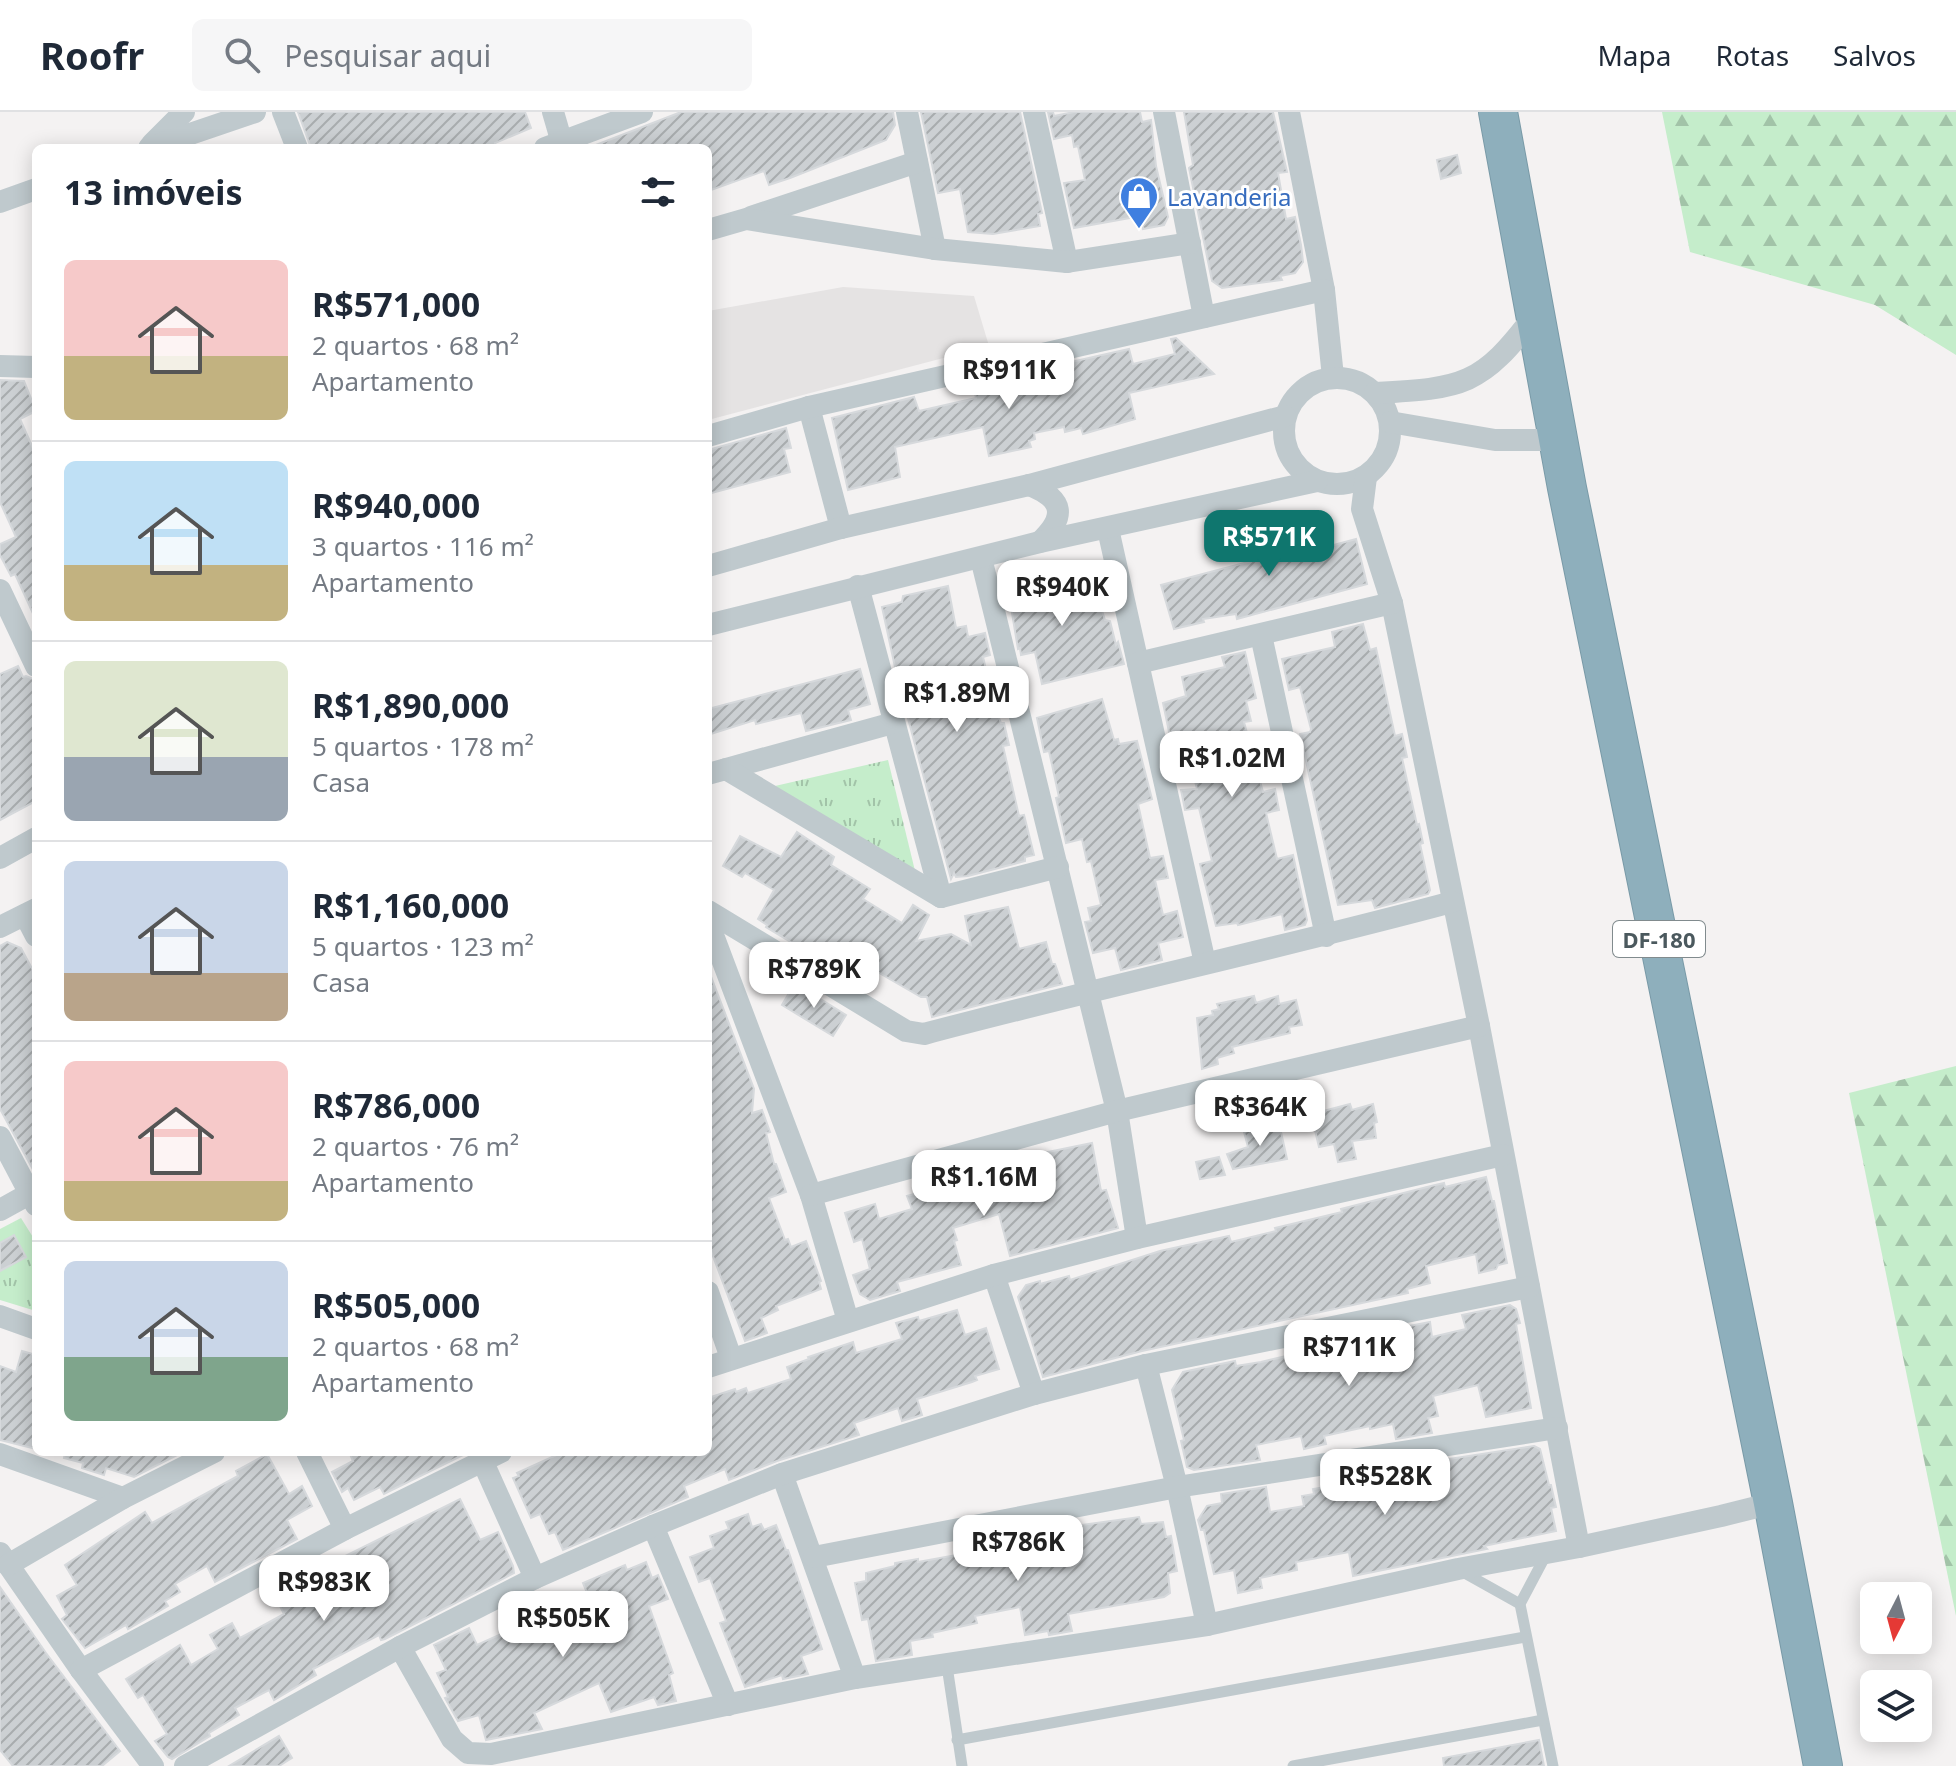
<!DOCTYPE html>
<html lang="pt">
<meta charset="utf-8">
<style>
:root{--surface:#fff;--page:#f6f6f7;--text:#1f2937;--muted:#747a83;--line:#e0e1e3;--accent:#0f766e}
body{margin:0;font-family:"Noto Sans",sans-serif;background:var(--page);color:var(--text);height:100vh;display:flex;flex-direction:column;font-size:30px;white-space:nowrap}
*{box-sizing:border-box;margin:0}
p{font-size:26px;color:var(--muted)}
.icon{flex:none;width:44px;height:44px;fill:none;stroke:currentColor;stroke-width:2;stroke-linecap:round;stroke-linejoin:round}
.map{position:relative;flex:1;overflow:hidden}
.drawer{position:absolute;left:32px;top:32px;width:680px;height:1312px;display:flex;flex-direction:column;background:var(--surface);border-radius:12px;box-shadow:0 4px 20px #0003}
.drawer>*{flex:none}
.needle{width:52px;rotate:186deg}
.buttons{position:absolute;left:1860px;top:1470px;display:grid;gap:16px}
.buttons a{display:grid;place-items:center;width:72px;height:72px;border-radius:12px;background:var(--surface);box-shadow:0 4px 20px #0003;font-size:40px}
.price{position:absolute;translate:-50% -68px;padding:0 18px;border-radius:16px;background:#fff;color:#222;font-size:26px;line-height:52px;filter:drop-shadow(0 2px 4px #0008)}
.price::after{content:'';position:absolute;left:50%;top:48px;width:24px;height:18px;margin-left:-12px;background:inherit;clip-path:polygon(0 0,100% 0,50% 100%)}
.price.selected{background:var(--accent);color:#fff}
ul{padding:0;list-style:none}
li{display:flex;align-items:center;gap:24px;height:200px;padding:0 32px}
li+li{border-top:2px solid var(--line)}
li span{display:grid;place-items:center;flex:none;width:224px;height:160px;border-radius:12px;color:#555}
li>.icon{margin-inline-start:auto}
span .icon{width:96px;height:96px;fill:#fffc;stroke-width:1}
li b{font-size:34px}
h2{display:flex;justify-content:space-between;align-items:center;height:96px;padding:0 32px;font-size:34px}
header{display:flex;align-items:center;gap:48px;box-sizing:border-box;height:112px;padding:0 40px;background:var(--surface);border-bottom:2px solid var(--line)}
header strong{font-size:38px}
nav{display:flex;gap:44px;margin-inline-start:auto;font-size:28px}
.search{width:560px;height:72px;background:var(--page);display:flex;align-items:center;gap:20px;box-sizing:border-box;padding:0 28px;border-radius:12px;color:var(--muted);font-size:30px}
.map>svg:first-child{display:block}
.education{fill:#e5e3e3}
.forest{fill:url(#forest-firs)}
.park{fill:url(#park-tufts)}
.building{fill:url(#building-hatch);stroke:#d6d9dc;stroke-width:2}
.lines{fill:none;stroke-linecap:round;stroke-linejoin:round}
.highway-casing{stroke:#799aa7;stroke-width:40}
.lane{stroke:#bfc9cd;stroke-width:11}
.street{stroke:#bfc9cd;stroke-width:22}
.highway{stroke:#8eafbc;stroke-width:38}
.labels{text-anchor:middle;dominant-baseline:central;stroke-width:6;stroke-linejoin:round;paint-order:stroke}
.shield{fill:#fff;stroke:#818b8e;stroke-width:2}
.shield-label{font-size:22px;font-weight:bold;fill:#4b595e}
.shop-label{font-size:24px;fill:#366cbe;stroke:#fff;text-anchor:start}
</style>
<header>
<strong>Roofr</strong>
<div class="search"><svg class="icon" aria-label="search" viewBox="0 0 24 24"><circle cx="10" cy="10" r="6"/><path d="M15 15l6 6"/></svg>Pesquisar aqui</div>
<nav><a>Mapa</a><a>Rotas</a><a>Salvos</a></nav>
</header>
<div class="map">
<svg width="1956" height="1654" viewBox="0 0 1956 1654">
<defs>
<pattern id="forest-firs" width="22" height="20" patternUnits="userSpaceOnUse" patternTransform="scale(2)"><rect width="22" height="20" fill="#c5edcb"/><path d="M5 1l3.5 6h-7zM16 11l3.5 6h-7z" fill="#a2c3a8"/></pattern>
<pattern id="park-tufts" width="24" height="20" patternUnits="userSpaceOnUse" patternTransform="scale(2)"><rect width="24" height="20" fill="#c5edcb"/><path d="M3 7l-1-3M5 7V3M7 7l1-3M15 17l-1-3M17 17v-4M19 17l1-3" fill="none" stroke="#a2c3a8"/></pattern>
<pattern id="building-hatch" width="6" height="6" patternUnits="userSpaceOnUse" patternTransform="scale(2)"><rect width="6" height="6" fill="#ccd0d3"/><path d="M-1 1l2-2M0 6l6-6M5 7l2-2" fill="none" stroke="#a8acae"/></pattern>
</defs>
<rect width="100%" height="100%" fill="#f4f2f2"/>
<path class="education" d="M843,175L974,184L989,234L708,308V199Z"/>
<g class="forest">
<path d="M1662,0H1956V243L1875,193L1690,140Z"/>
<path d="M1956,954V1504L1849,981Z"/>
</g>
<g class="park">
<path d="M888,648L917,767L775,674Z"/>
<path d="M21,1106L36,1130V1199L0,1188V1117Z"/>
</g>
<g class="building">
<path d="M298,0H525L531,16L495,31L496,36H311Z"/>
<path d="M681,0H893L895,13L886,28L790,66L769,73L764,59L708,79V36H588Z"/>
<path d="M921,0H1020L1042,101L1038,102L1040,114L993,122L968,120L960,77L938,81Z"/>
<path d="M1048,0H1053L1054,4L1074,0H1140L1142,10L1151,8L1156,54L1168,105L1164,113L1143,117L1141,104L1074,116L1064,71L1085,68L1078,34L1074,35L1072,23L1054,27Z"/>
<path d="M1184,0H1273L1287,60L1278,61L1286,107L1295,105L1301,133L1303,150L1295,161L1280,164L1282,168L1222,176L1212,169L1189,56L1193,53Z"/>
<path d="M1457,43L1461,61L1441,67L1437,48Z"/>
<path d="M1176,226L1214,262L1129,281L1135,307L1083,322L1081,316L1065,320L1064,315L1034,321L1035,327L1029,329L1031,335L989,344L983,315L895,335L900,365L848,378L832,306L914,285L919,299L976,286L973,272L1018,262L1021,276L1066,266L1062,252L1129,237L1133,252L1175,242L1171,227Z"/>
<path d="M0,268L24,269L36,299L20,307L36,343V508L15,462L11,464L0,443V432L16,425L0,390Z"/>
<path d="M786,316L791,336L784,337L790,360L708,382V338Z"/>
<path d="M1314,406L1330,434L1356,427L1367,472L1237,507L1236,502L1203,507L1204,510L1174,517L1161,473L1271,444L1265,418Z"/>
<path d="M1049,451L1054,475L1075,471L1079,480L1095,477L1105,508L1110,509L1116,533L1118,530L1124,552L1042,572L1035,540L1021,543L1020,536L1018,537L1009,483L1016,481V476L1030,472L1026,456Z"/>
<path d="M948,474L956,516L966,514L968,525L985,521L990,543L983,545L996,598L1001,611H1004L1009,633L1003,634L1019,704L1024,703L1034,743L1025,745V749L968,764L956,765L954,761L951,767L898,569L882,495L902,490L903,484Z"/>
<path d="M1363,512L1370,538L1376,536L1395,624L1402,622L1407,645L1402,646L1417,713L1419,712L1423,731L1420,732L1430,778L1428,782L1375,796L1372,788L1338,793L1300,622L1310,620L1311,617L1300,575L1289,578L1282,547L1335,535L1332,520Z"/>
<path d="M1245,540L1256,586L1246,589L1251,609L1244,610L1263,680L1275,677L1279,698L1266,701L1277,747L1293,743L1307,808L1305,813L1285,818L1282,802L1238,813L1237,811L1216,814L1200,752L1212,749L1199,696L1185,698L1181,678L1197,677L1188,641L1174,644L1163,591L1186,584L1182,565L1225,555L1222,545Z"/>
<path d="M18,554L23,565L26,564L36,568V689L0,708V562Z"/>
<path d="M860,557L870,592L848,598L851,608L806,619L801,601L756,612L755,608L708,623V597Z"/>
<path d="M1102,587L1114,628L1118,627L1119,632L1137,629L1152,687L1138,692L1150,746L1163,744L1168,766L1155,768L1163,803L1177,799L1183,825L1158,831L1162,848L1121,858L1115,836L1093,841L1085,810L1091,809L1088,796L1101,793L1091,749L1087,750L1082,727L1066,731L1056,686L1059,685L1049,639L1044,640L1037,606Z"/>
<path d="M797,720L834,745L831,753L870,777L863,787L902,811L913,793L929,803L916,829L951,822L971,833L965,804L1008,795L1019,837L1046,830L1052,852H1055L1062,872L932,905L927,885H921L874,858L868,868L849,857L844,862L766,815L767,813L758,807L774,778L745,761L742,765L723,754L740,724L781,745Z"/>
<path d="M7,830L21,836L36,864V1063L0,997V834Z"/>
<path d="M708,862H710L754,977L752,1001L762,998L770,1020L766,1021L774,1052H776L786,1080L769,1086L785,1128L788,1127L791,1135L806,1129L821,1169L819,1170L821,1177L776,1194L778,1198L761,1206L767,1221L745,1229L708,1131Z"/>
<path d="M795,871L846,903L833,924L782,893Z"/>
<path d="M1254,884L1256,891L1278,884L1279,892L1296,888L1302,913L1289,915L1290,921L1232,935L1234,941L1217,946L1218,952L1202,957L1197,906L1213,903L1212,899L1219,897L1217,892Z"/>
<path d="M1307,985L1312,1002L1350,992L1352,998L1373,992L1377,1010L1374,1011L1376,1026L1352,1029L1356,1047L1338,1050L1334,1032L1319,1035L1313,1010L1292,1016L1286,992Z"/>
<path d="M1279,1011L1287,1047L1233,1057L1227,1042L1248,1035L1244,1020Z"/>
<path d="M1092,1031L1101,1079L1106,1078L1118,1116L1010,1144L999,1102L953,1116L957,1128L954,1129L961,1153L897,1170L900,1179L870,1188L860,1182L853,1163L870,1157L862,1127L854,1130L845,1101L875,1092L879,1107L912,1097L907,1084L978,1065L980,1075L1014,1066L1009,1048Z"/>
<path d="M1219,1045L1225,1063L1200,1067L1196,1050Z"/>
<path d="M1486,1065L1492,1089H1494L1507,1151L1498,1153L1496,1157L1479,1161L1476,1142L1426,1154L1430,1171L1407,1177L1408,1181L1142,1239L1043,1265L1018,1185L1026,1173L1040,1169V1172L1069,1164L1070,1168L1160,1139L1229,1124L1231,1130L1276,1119L1275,1116L1342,1100L1341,1097L1431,1074L1444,1071L1445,1075Z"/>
<path d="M14,1123L26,1145L0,1159V1131Z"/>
<path d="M1510,1193L1516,1197L1520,1211L1516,1212L1531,1296L1486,1305L1478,1273L1433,1284L1438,1304L1428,1306L1432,1321L1396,1327L1393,1312L1370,1317V1314L1324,1324L1326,1332L1304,1337L1301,1324L1256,1333L1260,1348L1194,1358L1187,1355L1181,1329L1184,1328L1172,1278L1183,1260L1235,1249L1236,1254L1261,1250L1328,1234L1327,1230L1430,1210L1432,1225L1466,1217L1462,1203Z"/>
<path d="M957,1198L965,1223L986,1216L999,1257L975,1264L977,1268L972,1270L917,1287L922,1303L902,1309L898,1296L854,1311L859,1323L777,1349L729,1368L725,1357L684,1374L688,1385L563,1438L555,1420L549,1422L540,1402L531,1406L513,1366L519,1364L517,1361L563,1340H708V1286L735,1277L736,1280L746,1276L748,1281L791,1267L787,1255L809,1247L808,1245L853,1230L856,1241L902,1227L896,1211L918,1205L919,1209Z"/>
<path d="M22,1239L36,1243V1337L0,1328V1254L16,1260Z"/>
<path d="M1534,1334L1540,1337L1549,1373H1551L1556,1395L1551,1396L1556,1419L1484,1434L1487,1437L1353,1464L1349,1440L1296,1450L1297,1458L1260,1466L1262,1476L1238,1481L1234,1458L1214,1462L1204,1418H1201L1198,1408L1207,1394L1222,1391L1221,1382L1266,1375L1270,1400L1304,1394L1302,1384L1314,1382L1313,1377L1343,1372L1342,1366L1364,1360Z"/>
<path d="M65,1340H183L134,1365L106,1356L104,1363L82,1356L83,1351L64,1346Z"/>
<path d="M349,1340H469L384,1382L380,1375L354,1388L348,1376L342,1380L332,1360L353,1349Z"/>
<path d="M267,1342L289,1382L302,1374L312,1394L287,1408L297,1427L215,1470L207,1454L175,1472L180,1480L165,1489L168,1494L128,1517L126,1513L85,1536L62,1507L67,1503L57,1484L77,1473L65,1453L145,1400L152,1411L238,1364L236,1359Z"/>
<path d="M460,1387L480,1428L498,1420L513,1454L514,1461L385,1527L381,1528L379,1523L313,1557L316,1563L274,1588L269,1578L235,1596L239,1603L209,1621L210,1624L172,1647L168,1645L155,1629L167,1622L143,1583L138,1586L126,1567L180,1533L191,1553L218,1537L210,1523L232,1511L240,1526L284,1502L277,1488L311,1471L307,1463Z"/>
<path d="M748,1402L752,1415L761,1412L764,1418L776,1413L786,1438H788L822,1537L801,1544L808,1562L783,1567L782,1563L745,1575L720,1511L726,1509L710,1466L699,1470L690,1445L714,1436L710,1424L729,1417L726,1410Z"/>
<path d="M1139,1405L1141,1412L1163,1410L1166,1425L1171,1424L1177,1459L1168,1461L1170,1481L1164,1485L1068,1502L1072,1519L1049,1523L1048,1519L1025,1523L1020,1495L975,1504L977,1511L932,1521L933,1525L910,1529L912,1543L876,1549L868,1507L862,1508L855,1471L866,1469V1461L895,1454V1451L918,1447V1450L962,1442V1438L1075,1417L1074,1414Z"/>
<path d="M646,1450L652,1466L658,1463L668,1487L649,1494L673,1561L669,1563L676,1589L658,1593L654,1585L611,1600L599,1571L534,1601L542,1617L486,1628L479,1603L458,1609L445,1586L448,1585L437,1561L446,1558L434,1533L469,1516L477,1533L541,1504L546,1517L594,1498L583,1471L625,1453L627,1458Z"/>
<path d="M0,1475L46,1541L120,1639L102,1654H13L0,1638Z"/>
<path d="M279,1624L292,1646L279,1654H229Z"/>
<path d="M1539,1628L1544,1654H1444L1443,1646Z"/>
</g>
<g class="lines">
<g class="highway-casing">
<path id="highway" d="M1498,0L1567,376L1773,1391L1823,1654"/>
</g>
<g class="lane">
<path d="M1547,1441L1520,1492L1553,1654"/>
<path d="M1461,1459L1520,1492"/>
<path d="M947,1554L962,1654"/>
<path d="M957,1628L1525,1525"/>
<path d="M1293,1654L1543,1608"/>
</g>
<g class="street">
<path d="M283,0L297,36"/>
<path d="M553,0L562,31"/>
<path d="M907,0L935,137"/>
<path d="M1034,0L1067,150"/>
<path d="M1164,0L1204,205"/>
<path d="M1289,0L1324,178L1333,265"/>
<path d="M152,32L184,0"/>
<path d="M149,36L255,0"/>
<path d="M545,36L642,0"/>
<path d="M0,90L36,77"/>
<path d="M751,105L917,50"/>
<path d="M708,118L746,107L935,137L1067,150L1190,131"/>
<path d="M0,254L36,255"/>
<circle cx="1337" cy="319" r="53"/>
<path d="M1375,281C1463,276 1481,275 1536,201"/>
<path d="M809,295L841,416"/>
<path d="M1390,310L1495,328H1559"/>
<path d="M708,324L809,295L1324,178"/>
<path d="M1366,365L1362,397L1392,491L1479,914L1579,1435"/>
<path d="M1029,373C1065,387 1066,405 1040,430"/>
<path d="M1108,417L1205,851"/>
<path d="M981,446L1117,999L1137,1126"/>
<path d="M708,454L841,416L1029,373L1285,304"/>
<path d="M858,474L941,785"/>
<path d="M0,478L36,554"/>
<path d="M708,513L1040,430L1317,369"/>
<path d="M1261,523L1326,824"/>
<path d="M1138,551L1392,491"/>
<path d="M726,657L893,611"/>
<path d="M708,662L726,657L941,785L1058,755"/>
<path d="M0,746L36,726"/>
<path d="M708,799L906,919L924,922C1100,875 1277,837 1452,790"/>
<path d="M25,803L36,824"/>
<path d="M708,810L811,1083L848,1209"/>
<path d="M0,815L36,797"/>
<path d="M0,1025L36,1093"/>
<path d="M811,1083L1117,999L1479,914"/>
<path d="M0,1098L29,1082"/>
<path d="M994,1163L1034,1282"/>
<path d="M708,1180L731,1246"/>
<path d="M0,1204L36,1217"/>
<path d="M1146,1253L1177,1375L1207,1513"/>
<path d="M708,1255L994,1163L1137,1126L1503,1043"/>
<path d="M307,1340L345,1417"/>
<path d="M0,1342L123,1386"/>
<path d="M482,1348L535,1466"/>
<path d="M782,1362L855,1566"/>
<path d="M653,1414L728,1593"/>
<path d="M0,1441L81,1558L153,1654"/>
<path d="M814,1445L1177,1375L1557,1316"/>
<path d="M8,1453L123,1386L214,1340"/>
<path d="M400,1535L452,1627L468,1641L491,1642L855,1566L1207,1513L1458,1457L1579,1435L1721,1404L1773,1391"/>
<path d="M81,1558L345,1417L501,1340"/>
<path d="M185,1654L400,1535L535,1466L653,1414L782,1362L1034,1282L1146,1253L1529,1175"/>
</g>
<use href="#highway" class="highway"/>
</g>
<defs>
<g id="shop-pin" transform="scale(2)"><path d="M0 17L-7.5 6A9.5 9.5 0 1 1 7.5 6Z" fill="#3f7fe0" stroke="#fff"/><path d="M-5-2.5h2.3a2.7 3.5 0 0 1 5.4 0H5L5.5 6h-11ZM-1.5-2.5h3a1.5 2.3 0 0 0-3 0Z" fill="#fff"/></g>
</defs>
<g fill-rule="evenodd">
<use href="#shop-pin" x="1139" y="84"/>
</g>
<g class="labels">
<rect class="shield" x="1613" y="809" width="92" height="36" rx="6"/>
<g class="shield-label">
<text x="1659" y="827">DF-180</text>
</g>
<g class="shop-label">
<text x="1167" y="84">Lavanderia</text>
</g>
</g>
</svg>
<div class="buttons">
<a><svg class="needle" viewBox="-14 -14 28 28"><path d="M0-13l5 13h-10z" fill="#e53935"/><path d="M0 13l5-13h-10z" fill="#747a83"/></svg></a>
<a><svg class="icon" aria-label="layers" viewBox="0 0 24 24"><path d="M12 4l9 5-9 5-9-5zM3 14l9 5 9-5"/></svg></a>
</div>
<b class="price" style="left:1009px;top:299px">R$911K</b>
<b class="price selected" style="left:1269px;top:466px">R$571K</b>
<b class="price" style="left:1062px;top:516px">R$940K</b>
<b class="price" style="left:957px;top:622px">R$1.89M</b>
<b class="price" style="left:1232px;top:687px">R$1.02M</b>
<b class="price" style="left:814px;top:898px">R$789K</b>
<b class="price" style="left:1260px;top:1036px">R$364K</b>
<b class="price" style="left:984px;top:1106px">R$1.16M</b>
<b class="price" style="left:1349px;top:1276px">R$711K</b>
<b class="price" style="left:1385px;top:1405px">R$528K</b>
<b class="price" style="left:1018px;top:1471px">R$786K</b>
<b class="price" style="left:324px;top:1511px">R$983K</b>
<b class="price" style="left:563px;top:1547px">R$505K</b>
<section class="drawer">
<h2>13 imóveis<svg class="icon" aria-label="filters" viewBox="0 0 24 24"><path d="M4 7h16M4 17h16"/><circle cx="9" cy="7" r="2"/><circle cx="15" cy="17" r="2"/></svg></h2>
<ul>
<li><span style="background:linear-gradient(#f6c9c9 60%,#c2b280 0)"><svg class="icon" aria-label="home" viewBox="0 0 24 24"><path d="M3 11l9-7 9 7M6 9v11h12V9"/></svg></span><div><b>R$571,000</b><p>2 quartos · 68 m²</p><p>Apartamento</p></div></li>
<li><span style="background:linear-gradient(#bfe0f5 65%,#c2b280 0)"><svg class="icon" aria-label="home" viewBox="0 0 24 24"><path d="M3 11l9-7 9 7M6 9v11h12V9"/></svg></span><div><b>R$940,000</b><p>3 quartos · 116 m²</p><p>Apartamento</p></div></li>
<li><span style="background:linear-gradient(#dfe7d0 60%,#9aa5b1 0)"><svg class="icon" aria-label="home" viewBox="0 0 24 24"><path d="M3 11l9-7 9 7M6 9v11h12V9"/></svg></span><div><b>R$1,890,000</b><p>5 quartos · 178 m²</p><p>Casa</p></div></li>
<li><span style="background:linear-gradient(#c9d6e8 70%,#b9a48a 0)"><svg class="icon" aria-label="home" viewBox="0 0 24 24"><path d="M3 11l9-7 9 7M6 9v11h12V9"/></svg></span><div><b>R$1,160,000</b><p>5 quartos · 123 m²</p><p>Casa</p></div></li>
<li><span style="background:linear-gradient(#f6c9c9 75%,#c2b280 0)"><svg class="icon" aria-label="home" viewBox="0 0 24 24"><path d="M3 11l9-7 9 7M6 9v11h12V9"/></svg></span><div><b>R$786,000</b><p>2 quartos · 76 m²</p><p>Apartamento</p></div></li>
<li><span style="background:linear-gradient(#c9d6e8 60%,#7fa58c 0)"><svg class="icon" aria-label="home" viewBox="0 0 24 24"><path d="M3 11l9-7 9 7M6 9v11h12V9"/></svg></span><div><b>R$505,000</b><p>2 quartos · 68 m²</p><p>Apartamento</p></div></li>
</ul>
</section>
</div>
